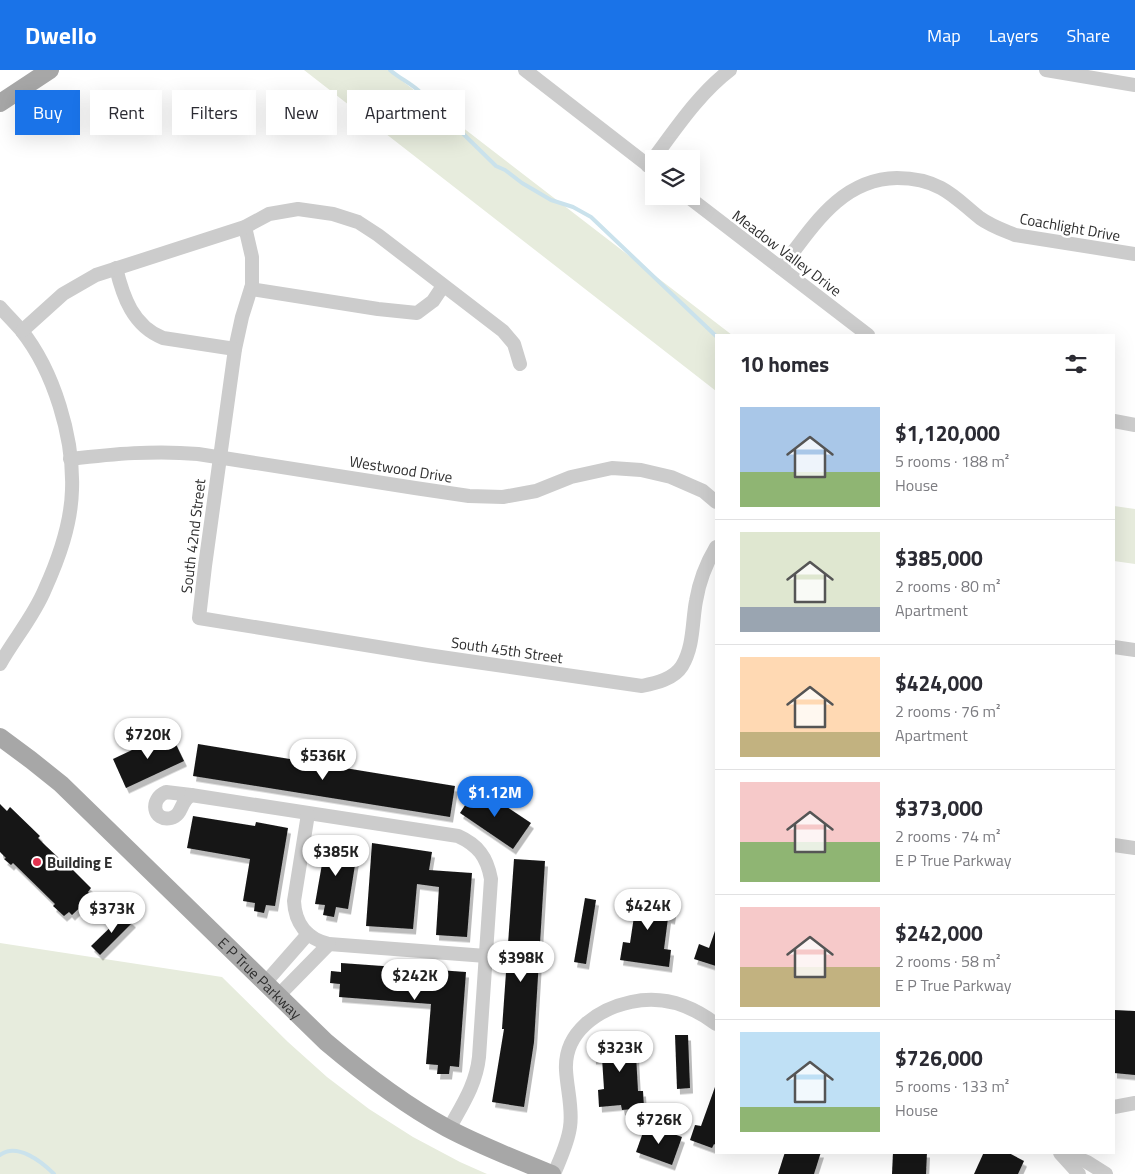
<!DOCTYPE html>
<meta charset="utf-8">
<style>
:root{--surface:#fff;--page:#f7f7f7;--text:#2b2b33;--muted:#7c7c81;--line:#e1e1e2;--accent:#1a73e8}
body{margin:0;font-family:"Titillium Web",sans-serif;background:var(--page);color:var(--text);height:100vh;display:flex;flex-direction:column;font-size:19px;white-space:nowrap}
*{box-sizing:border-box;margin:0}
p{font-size:16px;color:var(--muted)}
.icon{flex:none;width:28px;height:28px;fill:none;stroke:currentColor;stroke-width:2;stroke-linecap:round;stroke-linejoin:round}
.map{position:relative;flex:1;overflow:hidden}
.side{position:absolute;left:715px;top:264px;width:400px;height:820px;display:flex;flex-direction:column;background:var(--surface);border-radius:0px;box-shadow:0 5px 20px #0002}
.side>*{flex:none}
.top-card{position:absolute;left:15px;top:20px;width:475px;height:45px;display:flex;gap:10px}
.buttons{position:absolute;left:645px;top:80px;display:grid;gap:10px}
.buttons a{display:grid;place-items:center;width:55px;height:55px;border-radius:0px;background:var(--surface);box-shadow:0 5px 20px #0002;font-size:25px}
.price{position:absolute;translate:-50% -42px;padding:0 11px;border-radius:18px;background:#fff;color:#222;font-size:16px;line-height:32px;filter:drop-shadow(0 1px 2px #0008)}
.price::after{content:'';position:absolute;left:50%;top:30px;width:15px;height:11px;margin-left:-8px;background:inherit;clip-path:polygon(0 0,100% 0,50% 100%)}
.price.on{background:var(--accent);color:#fff}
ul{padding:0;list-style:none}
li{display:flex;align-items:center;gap:15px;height:125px;padding:0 25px}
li+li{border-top:1px solid var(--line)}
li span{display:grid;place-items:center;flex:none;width:140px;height:100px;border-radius:0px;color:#555}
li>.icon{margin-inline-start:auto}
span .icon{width:60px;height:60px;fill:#fffc;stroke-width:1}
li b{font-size:21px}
h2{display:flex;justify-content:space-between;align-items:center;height:60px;padding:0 25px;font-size:21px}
.tag{padding:0 18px;border-radius:0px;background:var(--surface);box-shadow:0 5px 20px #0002;font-size:18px;line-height:45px}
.tag.on{background:var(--accent);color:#fff}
header{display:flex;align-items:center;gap:30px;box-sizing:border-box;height:70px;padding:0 25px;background:var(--accent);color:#fff}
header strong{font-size:24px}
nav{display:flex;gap:28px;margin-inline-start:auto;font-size:18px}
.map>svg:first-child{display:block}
.green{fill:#e7ecdd}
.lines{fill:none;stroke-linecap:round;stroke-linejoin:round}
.stream{stroke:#cae2ec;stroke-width:4}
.building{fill:#161616;filter:url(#shadow)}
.minor{stroke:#ccc;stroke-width:14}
.major{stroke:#a7a7a7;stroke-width:18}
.poi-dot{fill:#e43350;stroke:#fff;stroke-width:2}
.labels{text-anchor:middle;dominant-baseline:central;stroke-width:5;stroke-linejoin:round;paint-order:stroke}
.street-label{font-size:15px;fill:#2f2f2f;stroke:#fff}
.poi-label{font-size:15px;font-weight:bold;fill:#2f2f2f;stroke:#fff;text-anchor:start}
</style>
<header>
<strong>Dwello</strong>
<nav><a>Map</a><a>Layers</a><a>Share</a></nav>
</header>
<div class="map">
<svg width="1135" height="1104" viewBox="0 0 1135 1104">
<defs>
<filter id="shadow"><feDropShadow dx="3" dy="5.5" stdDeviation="0" flood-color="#0004"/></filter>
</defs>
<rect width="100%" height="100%" fill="#fff"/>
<g class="green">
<path d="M304,0H388L732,265H716V321Z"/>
<path d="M1114,436L1135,439V494L1114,491Z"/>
<path d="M0,873L222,907L288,972L327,1007L369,1039L413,1067L460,1092L487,1104H0Z"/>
</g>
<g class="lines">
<g class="stream">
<path d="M390,0C400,9 413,14 422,24"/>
<path d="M427,26L438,36L447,48L496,96L505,100L522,113L551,130L573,137L591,147L716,266"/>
<path d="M0,1085C17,1072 42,1092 54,1104"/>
</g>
</g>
<g class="building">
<path d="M170,662L184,691L126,718L113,689Z"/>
<path d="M198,674L455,716L450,747L193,706Z"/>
<path d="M477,717L531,753L513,779L460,743Z"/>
<path d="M0,734L7,741L10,737L40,766L38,768L46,776L62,791L63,790L91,818L88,822L92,826L72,845L69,842L64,846L53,836L55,834L13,793L11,795L4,789L6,788L0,782Z"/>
<path d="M193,746L255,756L256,752L288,758L275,836L266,835L264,843L254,841L255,833L243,831L250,789L187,778Z"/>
<path d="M326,771L358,776L348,839L336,837L334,847L323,845L325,835L315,834Z"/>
<path d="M372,773L432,782L429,800L472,803L467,867L436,865L439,817L417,814L413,859L366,856Z"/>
<path d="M514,789L545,791L534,972L524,1037L492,1032L504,959H502Z"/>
<path d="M631,821L655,825L654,830L674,834L672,849L668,848L664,879L671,880L669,897L620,890L623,872L630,873L635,840L628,839Z"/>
<path d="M585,828L596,830L586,894L574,892Z"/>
<path d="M124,844L133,852L100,885L91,876Z"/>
<path d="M715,861H716V896L694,889L699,874L709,878Z"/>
<path d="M341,893L466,902L459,997L450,996L449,1004H437L438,995L426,994L431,934L339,927L340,914L330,913L331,901L341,902Z"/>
<path d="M1114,940L1135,941V1005L1114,1003Z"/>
<path d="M675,965H688L690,1018L677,1019Z"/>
<path d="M641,968L642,984L636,985L638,1021H643L644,1038L622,1040L621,1035L599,1037L598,1020L604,1019L602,988L593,989L592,971Z"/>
<path d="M715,1017L716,1075L714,1074L712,1078L690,1070L695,1055L701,1056Z"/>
<path d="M646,1054L682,1067L672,1095L636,1082Z"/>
<path d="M785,1082H821L814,1104H778Z"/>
<path d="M893,1082H927L926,1104H892Z"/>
<path d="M984,1082H1007L1024,1091L1018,1104H974Z"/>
</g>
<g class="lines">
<g class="minor">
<path d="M525,0L654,100"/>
<path d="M1046,0L1135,15"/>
<path d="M648,96C673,63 697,25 730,0"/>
<path d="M687,126L868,265"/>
<path d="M245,157L252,187V215L242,247L235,279L205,496L199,548L427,585L642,616C656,613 674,609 682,596C694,576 692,552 696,531C699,513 707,492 716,477"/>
<path d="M116,198C123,227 133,256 163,268L235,279"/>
<path d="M781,198C812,158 840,109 897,108C912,108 928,111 941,118C956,126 967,138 980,148C991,156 1003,160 1015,165L1135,184"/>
<path d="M251,219L378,239L417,243L433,231L443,216"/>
<path d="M0,237C7,245 14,252 21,260C54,301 74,368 72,420C71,455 59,488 45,519C34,546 14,569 0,594"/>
<path d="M22,261L63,224L96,205L245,157L269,144L298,139L333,144L358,152L378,165L503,261L514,274L520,294"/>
<path d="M1114,351L1135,355"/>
<path d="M70,389C113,384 155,380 198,384L415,418L469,426L503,427L536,421L571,407L612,398L641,400L671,407L703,421L716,432"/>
<path d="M1114,577L1135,580"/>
<path d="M166,722L191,725C180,731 183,745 171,748C153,752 149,729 166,722Z"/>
<path d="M191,725L458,766C478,775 487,787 491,809L479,987C476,1015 462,1035 449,1059"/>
<path d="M308,744L294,831C295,853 307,869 329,874L486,886"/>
<path d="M1114,775L1135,778"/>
<path d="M265,913L308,864"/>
<path d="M278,926L329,874"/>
<path d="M1114,1037L1135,1033"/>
<path d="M1062,1082L1087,1092L1106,1104"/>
<path d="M1060,1083L1079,1104"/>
<path d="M554,1104C560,1089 568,1073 570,1057C573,1039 567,1019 566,1000C564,962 598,939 631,932C662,925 691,935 716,954"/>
</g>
<g class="major">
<path d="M0,33L50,0"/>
<path id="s1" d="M0,667L31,690L61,714L326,972C364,1004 403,1034 447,1058C481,1076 517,1090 552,1104"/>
</g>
</g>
<circle class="poi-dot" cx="37" cy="792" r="5"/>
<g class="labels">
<g class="street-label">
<text transform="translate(1070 157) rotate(10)">Coachlight Drive</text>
<text transform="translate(787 183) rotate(37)">Meadow Valley Drive</text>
<text transform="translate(401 399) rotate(9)">Westwood Drive</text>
<text transform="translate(193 466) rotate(-83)">South 42nd Street</text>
<text transform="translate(507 580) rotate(8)">South 45th Street</text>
<text stroke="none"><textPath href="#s1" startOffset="355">E P True Parkway</textPath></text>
</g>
<g class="poi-label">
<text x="47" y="792">Building E</text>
</g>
</g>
</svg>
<div class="buttons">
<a><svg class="icon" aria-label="layers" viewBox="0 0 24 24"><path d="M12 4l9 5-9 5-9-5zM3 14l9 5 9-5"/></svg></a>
</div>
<b class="price" style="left:148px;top:690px">$720K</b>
<b class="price" style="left:323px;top:711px">$536K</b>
<b class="price on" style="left:495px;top:748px">$1.12M</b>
<b class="price" style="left:336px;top:807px">$385K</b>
<b class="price" style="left:648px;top:861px">$424K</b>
<b class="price" style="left:112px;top:864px">$373K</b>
<b class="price" style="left:521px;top:913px">$398K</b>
<b class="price" style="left:415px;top:931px">$242K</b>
<b class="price" style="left:620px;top:1003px">$323K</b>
<b class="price" style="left:659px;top:1075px">$726K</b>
<div class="top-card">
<a class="tag on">Buy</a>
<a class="tag">Rent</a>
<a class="tag">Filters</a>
<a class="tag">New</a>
<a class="tag">Apartment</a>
</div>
<section class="side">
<h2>10 homes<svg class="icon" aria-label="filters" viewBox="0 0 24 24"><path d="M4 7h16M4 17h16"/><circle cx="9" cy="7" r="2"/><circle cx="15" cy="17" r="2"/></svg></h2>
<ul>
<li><span style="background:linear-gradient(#a9c7e8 65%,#8fb573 0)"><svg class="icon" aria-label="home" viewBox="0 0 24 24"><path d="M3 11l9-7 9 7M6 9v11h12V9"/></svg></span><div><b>$1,120,000</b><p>5 rooms · 188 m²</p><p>House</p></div></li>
<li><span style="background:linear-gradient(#dfe7d0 75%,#9aa5b1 0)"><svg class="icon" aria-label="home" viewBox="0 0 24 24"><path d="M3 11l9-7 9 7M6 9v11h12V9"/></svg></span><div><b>$385,000</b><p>2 rooms · 80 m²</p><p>Apartment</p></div></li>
<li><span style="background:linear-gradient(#ffd9b3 75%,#c2b280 0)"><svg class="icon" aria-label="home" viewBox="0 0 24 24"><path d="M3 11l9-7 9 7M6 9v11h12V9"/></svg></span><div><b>$424,000</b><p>2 rooms · 76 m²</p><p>Apartment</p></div></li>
<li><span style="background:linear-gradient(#f6c9c9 60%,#8fb573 0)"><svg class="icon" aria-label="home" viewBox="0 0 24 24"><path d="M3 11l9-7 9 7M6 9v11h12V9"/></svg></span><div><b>$373,000</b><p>2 rooms · 74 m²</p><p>E P True Parkway</p></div></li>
<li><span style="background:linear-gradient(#f6c9c9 60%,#c2b280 0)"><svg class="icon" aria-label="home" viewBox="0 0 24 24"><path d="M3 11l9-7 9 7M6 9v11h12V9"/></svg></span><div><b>$242,000</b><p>2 rooms · 58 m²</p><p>E P True Parkway</p></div></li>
<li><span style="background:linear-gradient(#bfe0f5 75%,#8fb573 0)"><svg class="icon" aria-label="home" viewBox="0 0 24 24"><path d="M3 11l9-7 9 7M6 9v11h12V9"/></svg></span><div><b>$726,000</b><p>5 rooms · 133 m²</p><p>House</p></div></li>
</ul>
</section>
</div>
